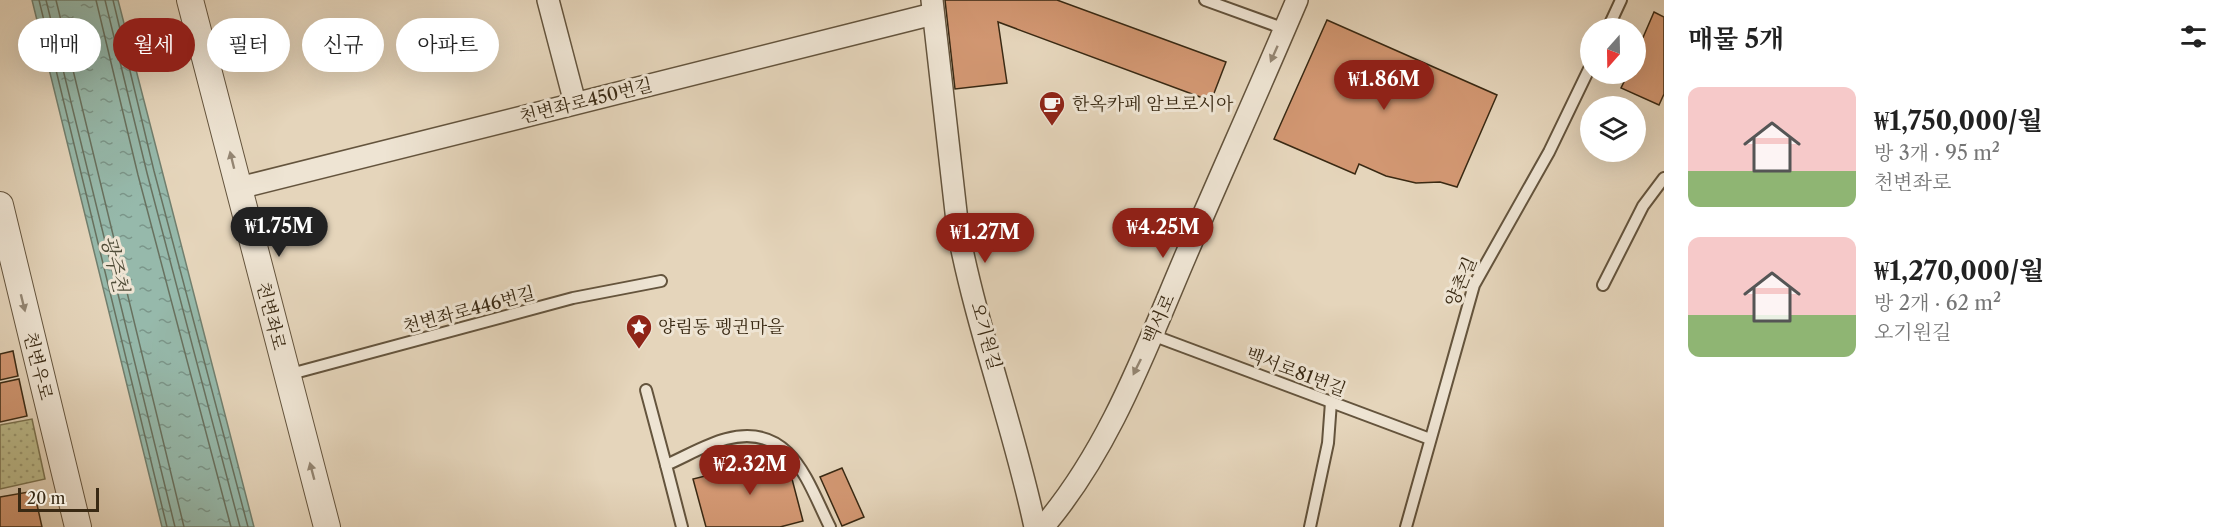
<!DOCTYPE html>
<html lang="ko">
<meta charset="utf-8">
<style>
:root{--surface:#fff;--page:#f2f2f2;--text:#222;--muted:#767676;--accent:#8f2418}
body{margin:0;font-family:"Libre Caslon Text","Noto Serif KR",serif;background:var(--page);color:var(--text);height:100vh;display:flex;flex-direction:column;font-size:22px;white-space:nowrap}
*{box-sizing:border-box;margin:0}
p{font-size:20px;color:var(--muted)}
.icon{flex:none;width:33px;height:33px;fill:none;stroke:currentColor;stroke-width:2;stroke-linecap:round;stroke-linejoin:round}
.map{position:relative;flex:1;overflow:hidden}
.drawer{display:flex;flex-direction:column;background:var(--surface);width:570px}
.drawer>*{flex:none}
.hud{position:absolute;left:18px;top:18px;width:570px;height:54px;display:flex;gap:12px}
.needle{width:39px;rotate:200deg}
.controls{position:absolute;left:1580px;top:18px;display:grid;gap:12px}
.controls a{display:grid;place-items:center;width:66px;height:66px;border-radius:50%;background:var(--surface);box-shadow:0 6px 24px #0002;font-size:30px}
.scale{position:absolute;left:18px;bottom:15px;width:81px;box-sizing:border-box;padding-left:6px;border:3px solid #392913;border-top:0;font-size:16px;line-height:21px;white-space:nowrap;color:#392913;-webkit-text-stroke:4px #eee4d3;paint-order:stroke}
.price{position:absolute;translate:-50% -51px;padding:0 14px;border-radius:21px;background:var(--accent);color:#fff;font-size:20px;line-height:39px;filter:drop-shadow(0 2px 3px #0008)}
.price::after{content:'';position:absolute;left:50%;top:36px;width:18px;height:14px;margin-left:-9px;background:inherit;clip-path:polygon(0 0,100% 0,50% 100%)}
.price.on{background:#222;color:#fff}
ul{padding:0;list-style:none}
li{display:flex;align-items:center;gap:18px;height:150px;padding:0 24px}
li span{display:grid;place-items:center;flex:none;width:168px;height:120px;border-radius:12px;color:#555}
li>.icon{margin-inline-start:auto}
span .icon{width:72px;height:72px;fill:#fffc;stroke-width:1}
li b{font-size:26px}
h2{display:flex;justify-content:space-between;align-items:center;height:72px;padding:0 24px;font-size:26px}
.tag{padding:0 21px;border-radius:27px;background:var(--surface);box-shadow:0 6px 24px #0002;font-size:21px;line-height:54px}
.tag.on{background:var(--accent);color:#fff}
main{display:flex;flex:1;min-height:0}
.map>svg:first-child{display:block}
.grass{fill:url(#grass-dots);stroke:#7a724f;stroke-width:1.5}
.water{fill:url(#water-ripples);stroke:#717f6e;stroke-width:1.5}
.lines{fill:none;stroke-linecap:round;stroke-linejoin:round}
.shore{stroke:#68715f;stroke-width:1.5}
.building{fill:#d29772;stroke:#392913;stroke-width:1.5}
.service-casing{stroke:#64543d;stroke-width:14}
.minor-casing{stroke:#64543d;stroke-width:24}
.tertiary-casing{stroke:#64543d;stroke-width:28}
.service{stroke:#eee4d3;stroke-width:10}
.minor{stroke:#eee4d3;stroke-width:21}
.tertiary{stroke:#eee4d3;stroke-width:26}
.oneway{fill:#948673}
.labels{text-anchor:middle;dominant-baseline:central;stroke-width:6;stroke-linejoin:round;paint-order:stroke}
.street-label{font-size:18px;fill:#392913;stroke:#eee4d3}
.poi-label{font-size:18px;fill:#392913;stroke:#eee4d3;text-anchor:start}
.water-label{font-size:20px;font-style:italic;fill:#504d39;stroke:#eee4d3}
</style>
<main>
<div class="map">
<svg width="1664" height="527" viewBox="0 0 1664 527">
<defs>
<pattern id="grass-dots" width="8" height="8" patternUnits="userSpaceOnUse" patternTransform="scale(1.5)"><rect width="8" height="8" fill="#bcbb8b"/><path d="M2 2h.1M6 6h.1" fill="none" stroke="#9a9870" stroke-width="1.8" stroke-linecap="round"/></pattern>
<pattern id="water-ripples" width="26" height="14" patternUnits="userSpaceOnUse" patternTransform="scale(1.5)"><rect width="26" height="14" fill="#96b9ab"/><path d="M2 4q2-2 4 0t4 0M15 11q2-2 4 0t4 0" fill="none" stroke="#7b968a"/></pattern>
</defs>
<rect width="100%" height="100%" fill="#e5d5bb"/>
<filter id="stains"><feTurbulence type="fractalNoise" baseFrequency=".00333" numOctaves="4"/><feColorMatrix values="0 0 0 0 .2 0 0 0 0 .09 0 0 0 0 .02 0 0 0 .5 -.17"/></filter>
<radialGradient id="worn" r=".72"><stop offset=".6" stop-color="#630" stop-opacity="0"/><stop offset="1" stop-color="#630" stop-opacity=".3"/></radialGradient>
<path class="grass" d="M32,419L45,479L0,489V425Z"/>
<path class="water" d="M32,0H118L254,527H162Z"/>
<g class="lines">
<g class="shore">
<path d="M39,0L167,527"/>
<path d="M46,0L175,527"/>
<path d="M56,0L184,527"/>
<path d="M96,0L138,175L231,527"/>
<path d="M105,0L147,173L240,527"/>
<path d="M113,0L154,171L248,527"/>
</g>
</g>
<g class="building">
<path d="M945,0H1057L1226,62L1211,101L998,22L1007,83L955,89Z"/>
<path d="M1654,12L1664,17V94L1659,105L1621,88L1628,74H1635V56Z"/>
<path d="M1327,20L1497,95L1457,187L1440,182L1416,183L1386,176L1359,164L1355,174L1274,139Z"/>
<path d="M13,351L18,376L0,380V354Z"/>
<path d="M19,379L27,416L0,422V383Z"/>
<path d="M786,456L803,521L780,527H706L693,479Z"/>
<path d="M842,468L864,517L842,526L820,477Z"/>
<path d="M34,491L42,527H0V497Z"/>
</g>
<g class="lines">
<g class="service-casing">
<g id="service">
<path d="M1205,0L1285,29"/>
<path d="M1608,28L1621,0"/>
<path d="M1603,285L1643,206L1664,178"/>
<path d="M1152,335L1430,439"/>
<path d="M287,375L573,298L661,281"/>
<path d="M646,390L666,465"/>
<path d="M682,527L666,465C685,457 706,444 726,439C791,422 807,481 830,527"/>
<path d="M1310,527L1328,443L1331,402"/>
<path d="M1406,527L1474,285L1549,152L1590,67"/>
</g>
</g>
<g class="minor-casing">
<g id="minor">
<path d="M548,0L575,103"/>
<path d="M932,0L958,230C977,330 1014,427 1035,527"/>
<path d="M239,188L933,14"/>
<path d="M1043,527C1110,449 1146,348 1186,255C1223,169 1261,85 1297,0"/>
</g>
</g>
<g class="tertiary-casing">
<g id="tertiary">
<path d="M190,0L327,527"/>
<path d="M0,205L78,527"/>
</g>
</g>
<use href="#service" class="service"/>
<use href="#minor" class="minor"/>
<use href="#tertiary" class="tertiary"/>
</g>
<defs><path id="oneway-solid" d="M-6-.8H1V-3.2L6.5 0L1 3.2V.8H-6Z" transform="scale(1.5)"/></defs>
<g class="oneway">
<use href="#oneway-solid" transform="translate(1274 54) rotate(114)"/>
<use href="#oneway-solid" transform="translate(232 160) rotate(-104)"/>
<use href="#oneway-solid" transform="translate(23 303) rotate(76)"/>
<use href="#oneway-solid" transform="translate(1137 367) rotate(116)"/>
<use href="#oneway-solid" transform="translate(312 471) rotate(-105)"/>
</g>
<defs>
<g id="cafe-pin" transform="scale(1.35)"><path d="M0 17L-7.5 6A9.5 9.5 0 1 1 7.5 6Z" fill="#8f2418" stroke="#eee4d3"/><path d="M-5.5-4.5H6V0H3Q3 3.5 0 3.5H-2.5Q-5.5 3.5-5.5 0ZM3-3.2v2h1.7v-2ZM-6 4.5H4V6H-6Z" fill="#fff"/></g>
<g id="sight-pin" transform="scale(1.35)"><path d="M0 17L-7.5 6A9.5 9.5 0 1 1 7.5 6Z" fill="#8f2418" stroke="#eee4d3"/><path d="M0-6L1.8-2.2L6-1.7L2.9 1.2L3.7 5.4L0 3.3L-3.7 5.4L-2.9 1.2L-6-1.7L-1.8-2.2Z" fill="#fff"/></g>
</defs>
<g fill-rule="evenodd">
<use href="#cafe-pin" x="1052" y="104"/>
<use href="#sight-pin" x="639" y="327"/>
</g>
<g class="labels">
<g class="street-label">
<text transform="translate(586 101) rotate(-14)">천변좌로450번길</text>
<text transform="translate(1461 282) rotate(-67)">양촌길</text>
<text transform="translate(469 310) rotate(-15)">천변좌로446번길</text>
<text transform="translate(271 316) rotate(76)">천변좌로</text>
<text transform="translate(1159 319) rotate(-66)">백서로</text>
<text transform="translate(986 336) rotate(74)">오기원길</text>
<text transform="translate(38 366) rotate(76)">천변우로</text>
<text transform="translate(1296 372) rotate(21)">백서로81번길</text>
</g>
<g class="poi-label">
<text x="1072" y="104">한옥카페 암브로시아</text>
<text x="658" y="327">양림동 펭귄마을</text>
</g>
<g class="water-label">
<text transform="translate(115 264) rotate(76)">광주천</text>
</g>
</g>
<rect width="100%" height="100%" filter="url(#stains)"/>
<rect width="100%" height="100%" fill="url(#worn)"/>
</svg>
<div class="controls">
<a><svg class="needle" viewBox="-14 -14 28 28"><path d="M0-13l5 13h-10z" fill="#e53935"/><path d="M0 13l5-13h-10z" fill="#767676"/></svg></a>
<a><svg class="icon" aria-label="layers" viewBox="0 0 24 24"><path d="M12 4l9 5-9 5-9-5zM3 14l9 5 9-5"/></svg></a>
</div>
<div class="scale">20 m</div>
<b class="price" style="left:1384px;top:111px">₩1.86M</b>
<b class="price on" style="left:279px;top:258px">₩1.75M</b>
<b class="price" style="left:1163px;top:259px">₩4.25M</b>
<b class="price" style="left:985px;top:264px">₩1.27M</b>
<b class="price" style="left:750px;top:496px">₩2.32M</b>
<div class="hud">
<a class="tag">매매</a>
<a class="tag on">월세</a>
<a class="tag">필터</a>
<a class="tag">신규</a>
<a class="tag">아파트</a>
</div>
</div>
<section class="drawer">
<h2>매물 5개<svg class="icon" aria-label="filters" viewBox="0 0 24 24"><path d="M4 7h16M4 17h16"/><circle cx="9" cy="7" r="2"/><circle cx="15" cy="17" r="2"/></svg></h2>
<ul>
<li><span style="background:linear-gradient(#f6c9c9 70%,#8fb573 0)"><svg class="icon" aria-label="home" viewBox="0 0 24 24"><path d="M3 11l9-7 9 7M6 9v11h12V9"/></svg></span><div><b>₩1,750,000/월</b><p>방 3개 · 95 m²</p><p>천변좌로</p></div></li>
<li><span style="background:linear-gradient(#f6c9c9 65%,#8fb573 0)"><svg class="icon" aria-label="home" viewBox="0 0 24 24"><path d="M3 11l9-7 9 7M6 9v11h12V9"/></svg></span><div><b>₩1,270,000/월</b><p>방 2개 · 62 m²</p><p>오기원길</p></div></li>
</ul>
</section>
</main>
